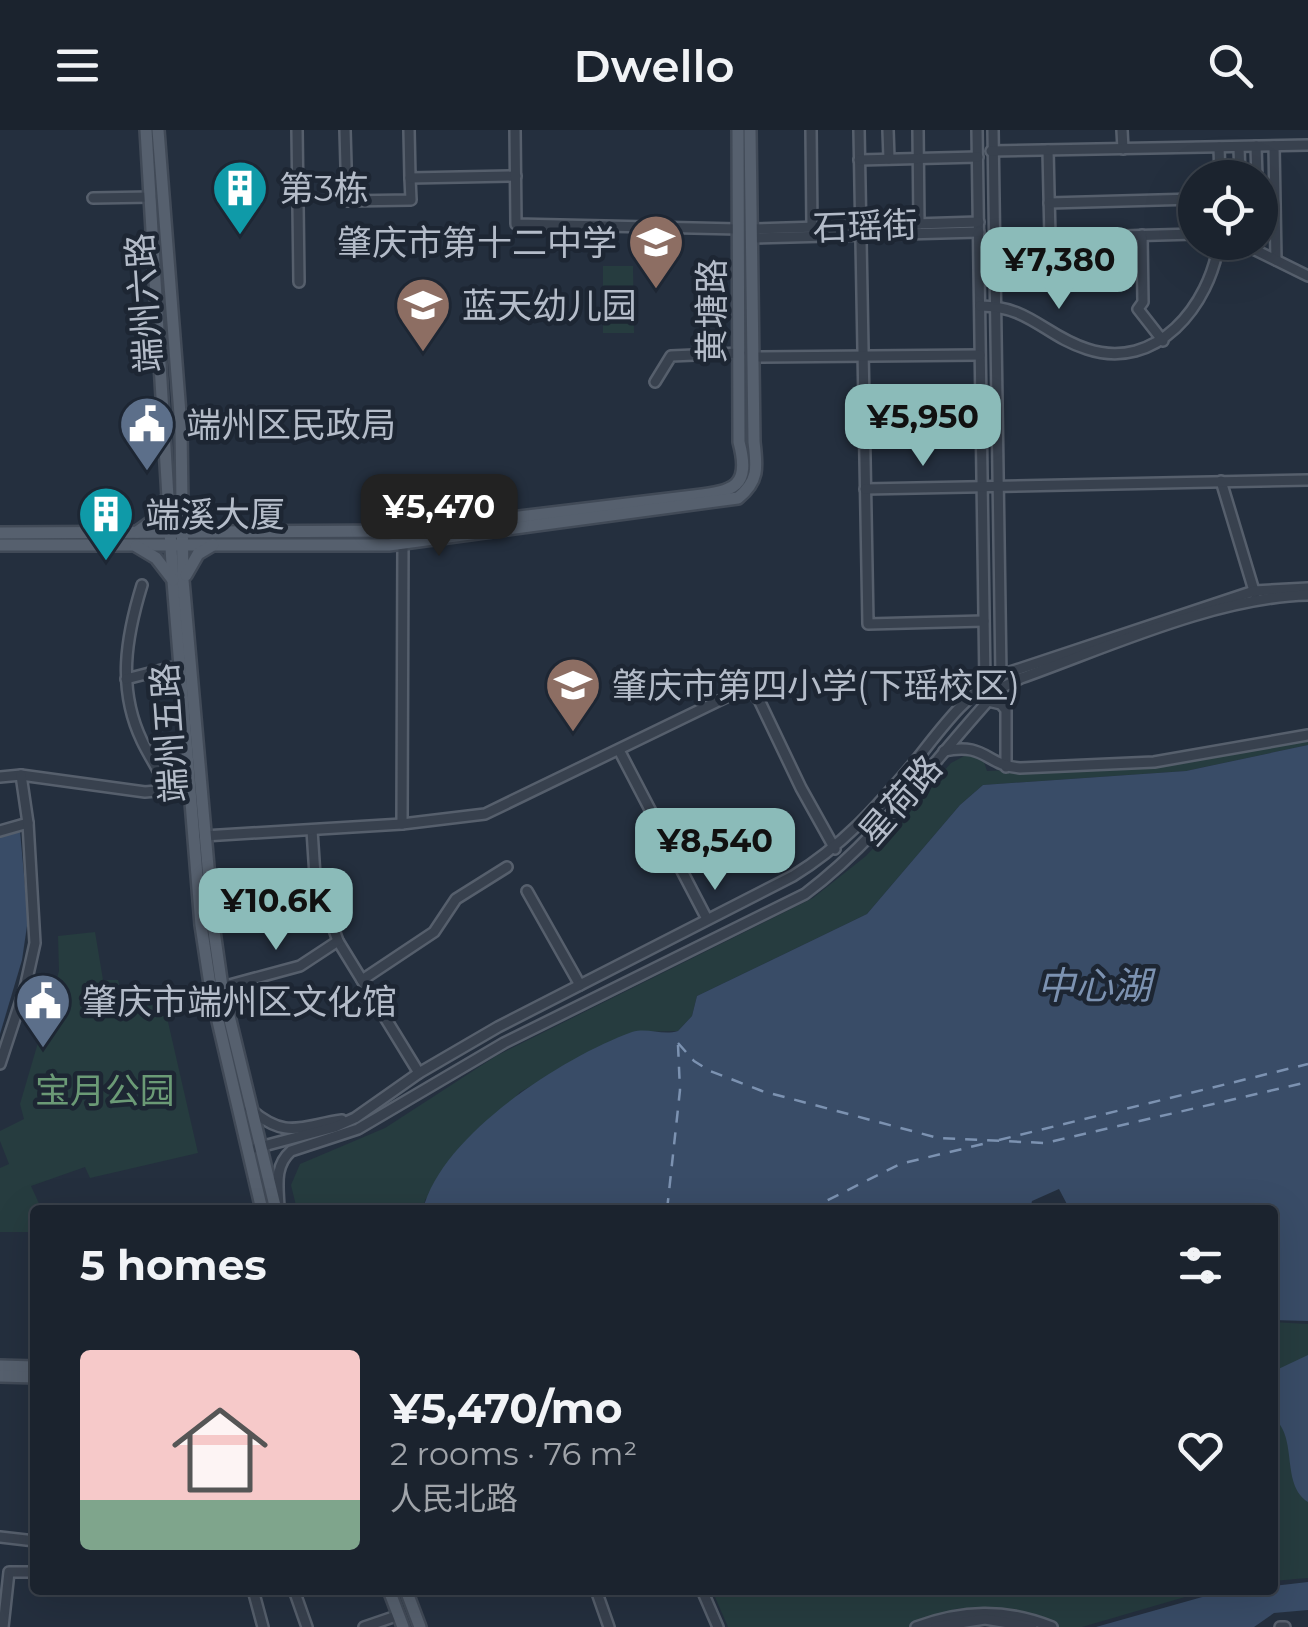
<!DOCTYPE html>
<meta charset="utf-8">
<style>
:root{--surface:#1b232e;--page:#242b36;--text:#f1f3f6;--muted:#a0a4aa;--line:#39404a;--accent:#8bbbb9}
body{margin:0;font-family:Montserrat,"Noto Sans SC",sans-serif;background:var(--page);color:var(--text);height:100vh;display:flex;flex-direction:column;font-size:38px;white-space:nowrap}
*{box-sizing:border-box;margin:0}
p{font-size:32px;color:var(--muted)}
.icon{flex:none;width:55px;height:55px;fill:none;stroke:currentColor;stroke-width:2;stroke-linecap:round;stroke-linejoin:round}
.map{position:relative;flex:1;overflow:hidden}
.sheet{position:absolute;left:30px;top:1075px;width:1248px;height:390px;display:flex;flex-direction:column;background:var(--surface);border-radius:10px;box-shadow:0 10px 40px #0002,0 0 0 2px var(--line)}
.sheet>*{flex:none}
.tools{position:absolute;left:1178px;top:30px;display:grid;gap:20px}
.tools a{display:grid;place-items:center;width:100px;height:100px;border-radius:50%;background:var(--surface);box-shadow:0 10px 40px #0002,0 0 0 2px var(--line);font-size:50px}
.price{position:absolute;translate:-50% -85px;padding:0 22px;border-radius:20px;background:var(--accent);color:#111;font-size:32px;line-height:65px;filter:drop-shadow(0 2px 5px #0008)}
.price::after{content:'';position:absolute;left:50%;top:60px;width:30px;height:22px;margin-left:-15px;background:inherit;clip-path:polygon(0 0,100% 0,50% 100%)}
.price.selected{background:#222;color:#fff}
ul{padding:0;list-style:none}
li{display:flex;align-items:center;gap:30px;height:250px;padding:0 50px}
li span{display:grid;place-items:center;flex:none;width:280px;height:200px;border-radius:10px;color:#555}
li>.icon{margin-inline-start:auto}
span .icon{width:120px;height:120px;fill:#fffc;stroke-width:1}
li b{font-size:42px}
h2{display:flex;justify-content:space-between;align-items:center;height:120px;padding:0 50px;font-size:42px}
header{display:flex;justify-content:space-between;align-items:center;height:130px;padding:0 50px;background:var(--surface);font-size:45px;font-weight:600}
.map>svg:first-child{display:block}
.green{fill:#263c3f}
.water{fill:#394c67}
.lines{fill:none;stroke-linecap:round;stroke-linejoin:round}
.ferry{stroke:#7c92b1;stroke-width:2.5;stroke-dasharray:12 10;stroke-linecap:butt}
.minor-casing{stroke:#565f6c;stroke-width:14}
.major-casing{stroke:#414a57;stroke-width:16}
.minor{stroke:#38414e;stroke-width:9}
.major{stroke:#56606e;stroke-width:11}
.labels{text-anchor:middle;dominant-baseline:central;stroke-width:9;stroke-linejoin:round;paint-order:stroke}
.poi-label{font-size:35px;fill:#b4bcc9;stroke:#1d2633;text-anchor:start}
.street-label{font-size:35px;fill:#b4bcc9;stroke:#1d2633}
.park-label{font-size:35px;fill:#6b9a76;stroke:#1d2633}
.water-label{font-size:38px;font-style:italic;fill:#7c92b1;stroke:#1d2633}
</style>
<header><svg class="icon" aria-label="menu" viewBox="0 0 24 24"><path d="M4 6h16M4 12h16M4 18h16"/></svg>Dwello<svg class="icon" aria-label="search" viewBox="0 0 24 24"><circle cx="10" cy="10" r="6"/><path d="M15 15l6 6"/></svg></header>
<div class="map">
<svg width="1308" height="1497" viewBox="0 0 1308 1497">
<rect width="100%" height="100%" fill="#242f3e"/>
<g class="green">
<path d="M603,136H633L634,203H603Z"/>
<path d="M1308,606V615L1186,641L983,655L960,675L867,784L697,866L692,886L678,901L633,902L520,962L425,1070L423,1080H297L291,1055L300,1034L385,998L496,926L813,768L866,726L951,633L968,624L983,629L987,641L1142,634Z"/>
<path d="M95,802L103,850H118L123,869L163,870L198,1023L90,1048L85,1037L31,1056L42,1080H35V1102H0V1038L9,1034L0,1011V1001L24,989L20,974L59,841L58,806Z"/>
<path d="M1272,1192L1308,1194V1448L1273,1451Z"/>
<path d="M712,1460H1209L1082,1497H1052L987,1477L955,1479L909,1497H728Z"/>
</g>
<g class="water">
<path d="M1308,615V1191L1273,1190L1272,1080H1070L1059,1059L1032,1071L1030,1080H423C441,1005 563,927 632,902C648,897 662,906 678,901L692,886L697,866L867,784L960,675L983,655L1186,641Z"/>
<path d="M20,701L28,789L22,830L0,904V706Z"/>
<path d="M1308,1225V1372C1280,1354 1299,1308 1273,1287L1272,1242Z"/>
<path d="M1308,1452V1480L1274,1483L1254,1497H1096L1227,1460H1272L1273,1456Z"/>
</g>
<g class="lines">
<g class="ferry">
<path d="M678,913L694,931L710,941L762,961L938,1008L1045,1013L1308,952"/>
<path d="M999,1010L1308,934"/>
<path d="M667,1080L680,960L678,915"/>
<path d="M808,1080L900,1034L991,1012"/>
</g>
<g class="minor-casing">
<g id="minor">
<path d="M297,0L299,152"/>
<path d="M345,0L347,71L411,70L410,48"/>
<path d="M409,0L410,48L516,46"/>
<path d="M515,0L516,94L738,99"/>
<path d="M811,0L812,97"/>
<path d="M859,0L868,494L984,491"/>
<path d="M888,0L889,29"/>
<path d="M918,0L919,94"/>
<path d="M977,0L985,554"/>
<path d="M993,0L1001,547"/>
<path d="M1122,0L1123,19"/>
<path d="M1256,16L1257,48"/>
<path d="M1274,16L1276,130"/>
<path d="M1219,17L1220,48"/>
<path d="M1239,17L1240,48"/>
<path d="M1048,20L1050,108L1195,104"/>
<path d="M991,21L1308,15"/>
<path d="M859,30L978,27"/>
<path d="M93,68L151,67"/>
<path d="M1049,73L1195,69"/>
<path d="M752,99L979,92"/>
<path d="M1142,105L1143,172L1138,179L1163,211"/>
<path d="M752,108L979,102"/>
<path d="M1239,112L1308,146"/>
<path d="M980,176C1030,176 1045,206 1087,219C1156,242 1210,176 1219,112"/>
<path d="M755,227L980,225"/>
<path d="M655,252L671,226L740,223"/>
<path d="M1221,351L1255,464"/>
<path d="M865,359L1308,350"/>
<path d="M142,455C126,507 117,559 142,611C150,628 161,643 168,660"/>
<path d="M126,549L173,537"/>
<path d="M988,571L1001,574L1006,580V637"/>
<path d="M619,620L707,789"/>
<path d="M944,621C986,612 985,635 1020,638L1154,632L1308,605"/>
<path d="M0,647L21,645L145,662L190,658"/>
<path d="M402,694L403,409"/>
<path d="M312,700L315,746L338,811L419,943"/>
<path d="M0,701L28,693"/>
<path d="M204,706L402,694L485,684L743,559H749L759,570L801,658L835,719"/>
<path d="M527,761L580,855"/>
<path d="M362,850L434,802L456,769L507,737"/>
<path d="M222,857L300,836L338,811"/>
<path d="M0,934L25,858L35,813L28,693L21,645"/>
<path d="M250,979C286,1010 300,996 342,990"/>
<path d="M256,1018L335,997L355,988L419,943L498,897L793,746C842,716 876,678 913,634C939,602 964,565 1001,545L1254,461L1308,458"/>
<path d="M279,1077C278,1056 274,1036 291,1021L358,999L504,913L805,764C880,708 935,628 999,559L1021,548C1108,517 1216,467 1308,465"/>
<path d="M0,1407L35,1411"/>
<path d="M253,1460L263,1497"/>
<path d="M294,1460L307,1497"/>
<path d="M423,1460H424"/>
<path d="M596,1460L609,1497"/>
<path d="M702,1460L718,1497"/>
<path d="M3,1497L9,1442H35"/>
<path d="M364,1497L399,1485"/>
<path d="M916,1497C962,1480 1005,1478 1052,1497"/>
<path d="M935,1497L985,1489L1032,1497"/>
<path d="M1280,1497H1285"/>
</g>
</g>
<g class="major-casing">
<g id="major">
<path d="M146,0L173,451L201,795L211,861L262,1080"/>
<path d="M158,0L181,297L183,450L213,794L222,857L276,1080"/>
<path d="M184,374L191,385L215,400"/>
<path d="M137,402L155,389L166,369"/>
<path d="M0,403L402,401L694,366C734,361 751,357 739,312L738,0"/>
<path d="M0,415H389L738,368C759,351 757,337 754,312L750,0"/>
<path d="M136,416L156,428L173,450"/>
<path d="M186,445L198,424L213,415"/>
<path d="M0,1236L35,1237"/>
<path d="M0,1246L35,1247"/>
<path d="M389,1460L403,1497"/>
<path d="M406,1460L420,1497"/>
</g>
</g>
<use href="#minor" class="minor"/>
<use href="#major" class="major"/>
</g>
<defs>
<g id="building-pin" transform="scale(2.875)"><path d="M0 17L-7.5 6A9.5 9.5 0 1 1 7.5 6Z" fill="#0f9aa8" stroke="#1d2633"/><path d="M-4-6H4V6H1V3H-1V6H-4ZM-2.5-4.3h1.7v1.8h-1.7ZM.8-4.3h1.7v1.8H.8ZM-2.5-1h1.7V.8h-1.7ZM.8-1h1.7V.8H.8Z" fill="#fff"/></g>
<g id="school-pin" transform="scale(2.875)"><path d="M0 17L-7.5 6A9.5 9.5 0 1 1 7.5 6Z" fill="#8d6e63" stroke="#1d2633"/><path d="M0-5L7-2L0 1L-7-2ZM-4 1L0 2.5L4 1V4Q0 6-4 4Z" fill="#fff"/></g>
<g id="civic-pin" transform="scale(2.875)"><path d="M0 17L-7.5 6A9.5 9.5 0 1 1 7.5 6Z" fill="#5c6f8a" stroke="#1d2633"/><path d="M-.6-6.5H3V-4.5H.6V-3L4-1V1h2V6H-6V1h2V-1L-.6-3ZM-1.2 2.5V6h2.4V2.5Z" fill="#fff"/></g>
</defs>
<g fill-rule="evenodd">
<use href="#building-pin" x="240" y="58"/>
<use href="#school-pin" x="656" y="112"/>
<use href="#school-pin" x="423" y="175"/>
<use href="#civic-pin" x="147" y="294"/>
<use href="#building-pin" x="106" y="384"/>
<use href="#school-pin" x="573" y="555"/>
<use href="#civic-pin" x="43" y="871"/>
</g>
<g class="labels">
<g class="poi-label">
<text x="279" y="58">第3栋</text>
<text x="617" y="112" text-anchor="end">肇庆市第十二中学</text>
<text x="462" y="175">蓝天幼儿园</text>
<text x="186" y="294">端州区民政局</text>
<text x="145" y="384">端溪大厦</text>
<text x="612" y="555">肇庆市第四小学(下瑶校区)</text>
<text x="82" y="871">肇庆市端州区文化馆</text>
</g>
<g class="street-label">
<text transform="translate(865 96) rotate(-2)">石瑶街</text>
<text transform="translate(144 173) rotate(-94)">端州六路</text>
<text transform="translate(711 181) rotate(-90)">黄塘路</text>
<text transform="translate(169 603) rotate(-94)">端州五路</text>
<text transform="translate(900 670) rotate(-49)">星荷路</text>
</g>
<g class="park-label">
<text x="105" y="960">宝月公园</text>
</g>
<g class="water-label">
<text x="1094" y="855">中心湖</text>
</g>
</g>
</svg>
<div class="tools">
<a><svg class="icon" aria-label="locate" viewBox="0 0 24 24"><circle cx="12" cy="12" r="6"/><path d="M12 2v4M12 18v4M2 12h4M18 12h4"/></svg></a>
</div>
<b class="price" style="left:1059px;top:182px">¥7,380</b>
<b class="price" style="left:923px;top:339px">¥5,950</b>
<b class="price selected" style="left:439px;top:429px">¥5,470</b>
<b class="price" style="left:715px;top:763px">¥8,540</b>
<b class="price" style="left:276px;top:823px">¥10.6K</b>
<section class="sheet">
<h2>5 homes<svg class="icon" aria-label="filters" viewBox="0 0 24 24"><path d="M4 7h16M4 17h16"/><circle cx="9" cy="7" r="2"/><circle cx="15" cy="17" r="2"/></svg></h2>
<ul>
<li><span style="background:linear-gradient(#f6c9c9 75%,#7fa58c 0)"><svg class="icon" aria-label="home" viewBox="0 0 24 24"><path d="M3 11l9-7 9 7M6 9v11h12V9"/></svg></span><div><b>¥5,470/mo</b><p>2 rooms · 76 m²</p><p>人民北路</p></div><svg class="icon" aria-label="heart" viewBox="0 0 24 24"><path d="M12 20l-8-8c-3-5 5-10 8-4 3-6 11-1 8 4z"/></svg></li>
</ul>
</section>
</div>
